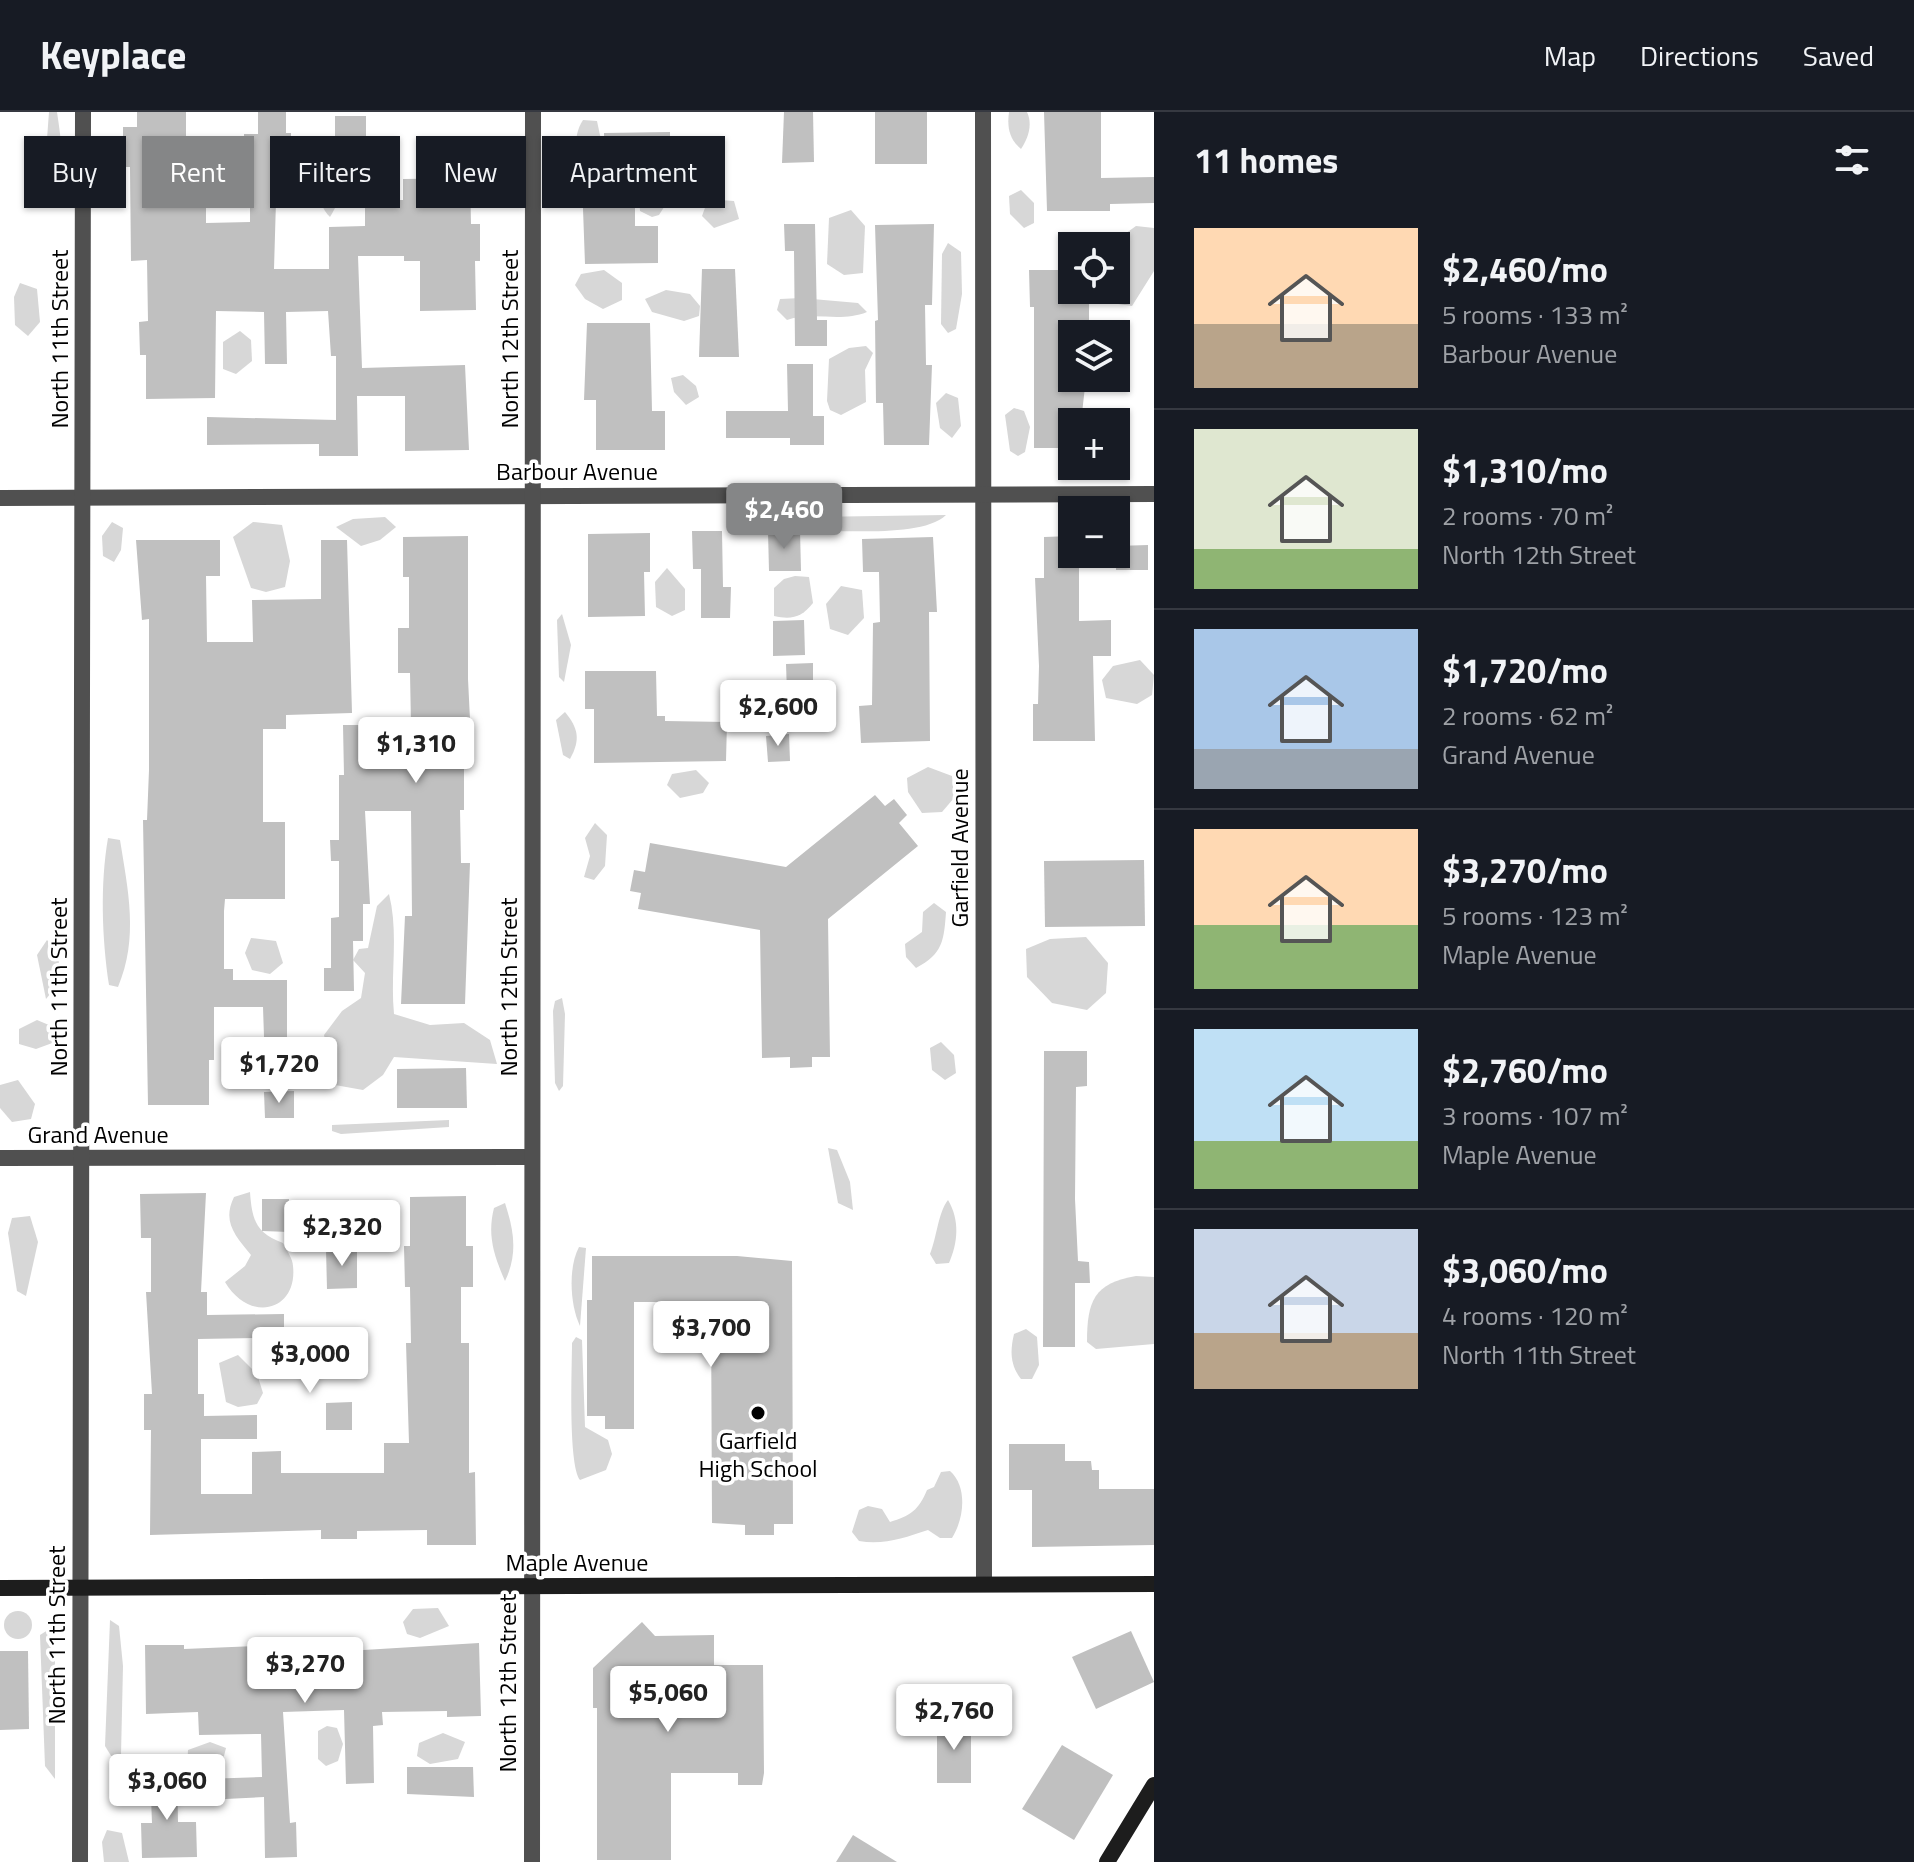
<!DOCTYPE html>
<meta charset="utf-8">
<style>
:root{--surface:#171b24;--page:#242831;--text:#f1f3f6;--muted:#9ea1a6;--line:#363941;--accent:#858687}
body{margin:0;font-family:"Titillium Web",sans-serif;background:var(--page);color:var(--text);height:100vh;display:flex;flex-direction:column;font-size:30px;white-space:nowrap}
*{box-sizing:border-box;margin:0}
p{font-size:26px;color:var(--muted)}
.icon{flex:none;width:44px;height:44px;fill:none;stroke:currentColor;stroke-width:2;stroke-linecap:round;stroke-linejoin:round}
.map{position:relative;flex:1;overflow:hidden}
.panel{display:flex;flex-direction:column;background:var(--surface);width:760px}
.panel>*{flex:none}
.guide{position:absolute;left:24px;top:24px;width:760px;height:72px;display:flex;gap:16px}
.fabs{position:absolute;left:1058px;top:120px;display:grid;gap:16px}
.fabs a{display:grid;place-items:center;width:72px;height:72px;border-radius:0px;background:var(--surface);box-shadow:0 2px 6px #0004;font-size:40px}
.price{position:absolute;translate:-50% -68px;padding:0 18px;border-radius:8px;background:#fff;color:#222;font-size:26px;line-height:52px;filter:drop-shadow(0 2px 4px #0008)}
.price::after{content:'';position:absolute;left:50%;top:48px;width:24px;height:18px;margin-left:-12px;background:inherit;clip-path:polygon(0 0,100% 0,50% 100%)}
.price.selected{background:var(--accent);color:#fff}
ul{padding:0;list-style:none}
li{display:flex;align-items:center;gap:24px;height:200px;padding:0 40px}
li+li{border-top:2px solid var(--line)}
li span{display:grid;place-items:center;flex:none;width:224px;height:160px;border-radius:0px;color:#555}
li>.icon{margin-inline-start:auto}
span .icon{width:96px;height:96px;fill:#fffc;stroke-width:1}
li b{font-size:34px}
h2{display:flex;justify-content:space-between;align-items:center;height:96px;padding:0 40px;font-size:34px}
.pill{padding:0 28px;border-radius:0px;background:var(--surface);box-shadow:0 2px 6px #0004;font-size:28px;line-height:72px}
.pill.selected{background:var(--accent);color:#fff}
header{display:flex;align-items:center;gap:48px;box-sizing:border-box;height:112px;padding:0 40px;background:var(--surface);border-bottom:2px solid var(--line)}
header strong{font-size:38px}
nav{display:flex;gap:44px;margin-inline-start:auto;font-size:28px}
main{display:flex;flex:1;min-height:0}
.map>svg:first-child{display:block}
.green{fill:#d7d7d7}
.building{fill:#c0c0c0}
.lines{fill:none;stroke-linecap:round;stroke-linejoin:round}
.street{stroke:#505050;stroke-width:16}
.secondary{stroke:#1d1d1d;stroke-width:16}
.poi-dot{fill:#000;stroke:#fff;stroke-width:3}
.labels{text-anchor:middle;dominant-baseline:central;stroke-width:7;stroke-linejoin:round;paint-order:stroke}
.street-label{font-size:24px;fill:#000;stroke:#fff}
.poi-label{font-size:24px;fill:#000;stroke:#fff}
</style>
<header>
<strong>Keyplace</strong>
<nav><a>Map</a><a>Directions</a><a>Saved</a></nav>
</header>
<main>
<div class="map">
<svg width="1154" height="1750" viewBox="0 0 1154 1750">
<rect width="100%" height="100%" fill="#fff"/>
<g class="green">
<path d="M49,0H57C61,27 67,62 51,85L44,67Z"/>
<path d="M1009,0H1027C1033,13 1028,26 1021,37C1009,27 1007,15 1009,0Z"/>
<path d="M583,8L597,9L601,28L598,58L590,64C576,46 571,27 583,8Z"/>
<path d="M335,38C343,64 345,81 330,105C315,91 318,65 321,46Z"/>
<path d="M644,72L660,73L666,92L659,103L652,105L640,99L639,81Z"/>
<path d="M1021,78L1034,91V111L1024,116L1010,102L1009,84Z"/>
<path d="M720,88L734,89L739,107L714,116L702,104L706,93Z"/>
<path d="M851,98L865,114L863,161L844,163L827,152L829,106Z"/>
<path d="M1136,114L1154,116V159L1132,194L1118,192L1111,179L1116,178L1115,129Z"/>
<path d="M948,131L961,140L962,182L956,217L948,221L941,212L942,142Z"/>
<path d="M604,158L622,171V188L603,197L585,187L575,173L581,162Z"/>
<path d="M20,171L37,177L40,210L28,224L15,213L14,185Z"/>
<path d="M666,178L690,182L700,194L699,204L684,209L652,200L645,187Z"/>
<path d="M801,186L858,191L867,200C840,211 814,199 787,208L777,198L780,187Z"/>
<path d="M240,219L251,228L252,249L236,262L223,257V230Z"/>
<path d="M866,234L873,241L865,258L866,290L841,303L830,298L827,289L829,247L849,236Z"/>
<path d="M683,263L696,274L699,285L686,293L674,280L671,266Z"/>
<path d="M946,281L958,286L961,314L952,326L940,316L936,291Z"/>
<path d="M1014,296L1024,299L1030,315L1025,340L1018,344L1010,339L1005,303Z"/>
<path d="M946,403C922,426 846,417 811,420L803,408L810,405Z"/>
<path d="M385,405L396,415L380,428L361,434L336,415L353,407Z"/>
<path d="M112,410L123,416L121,438L114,450L103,444L102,424Z"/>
<path d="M253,410L282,413L290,449L285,475L266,480L251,476L233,425Z"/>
<path d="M667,456L685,477V498L672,504L656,495L655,470Z"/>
<path d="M795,464L809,465L813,491C802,505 792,508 774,504V476L784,467Z"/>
<path d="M841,474L862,478L864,506L848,523L830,517L826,492Z"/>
<path d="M562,502L571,533L564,570L559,565L557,508Z"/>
<path d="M1140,548L1154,563L1152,583L1137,592L1106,586L1102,568L1113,554Z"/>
<path d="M565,600C578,616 581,627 570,647L563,643L556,608Z"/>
<path d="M928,655L952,664L954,686L942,700L922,701L908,680L907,666Z"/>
<path d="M696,658L709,671L703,681L680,686L667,673L672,662Z"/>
<path d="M595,711L607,723L605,754L594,768L584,765L590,744L585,726Z"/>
<path d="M108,726L120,728C128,778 139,826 118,875L109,873C102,827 100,772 108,726Z"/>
<path d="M389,782C399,822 390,862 394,902L430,913L464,911L490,928L497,952L394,945L383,963L363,978L335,973L324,923L342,899L361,886L365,861L353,848L359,837L368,836L377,794Z"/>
<path d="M934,791L946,800C944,828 943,842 916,856L906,845L905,832L922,820L923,800Z"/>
<path d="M1086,825L1108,851L1106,881L1087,898L1052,891L1027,865L1026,837L1050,827Z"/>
<path d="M251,826L276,829L283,851L270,862L252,858L245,841Z"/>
<path d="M47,828C65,847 62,868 46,887L37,843Z"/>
<path d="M562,886L565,902L563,974L559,979L555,971L553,899L555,889Z"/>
<path d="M37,908L56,916L55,930L36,937L19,932V917Z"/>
<path d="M941,930L954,943L956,961L945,968L932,958L930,936Z"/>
<path d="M247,943L256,955L247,969L234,974L227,966V951Z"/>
<path d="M18,968L35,992L31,1007L12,1010L0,996V973Z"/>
<path d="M449,1008V1015L341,1022L332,1019V1013Z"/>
<path d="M828,1036L837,1038L850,1070L853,1098L838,1091Z"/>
<path d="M250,1080C252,1108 256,1121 283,1131C286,1137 293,1147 293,1154C298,1199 250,1212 225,1170L245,1154L251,1143C235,1123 222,1110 234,1085Z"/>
<path d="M948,1088C960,1108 958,1131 949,1151L936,1152L930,1142C937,1125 938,1101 948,1088Z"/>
<path d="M505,1091C514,1119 518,1142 505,1169C494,1144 487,1123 494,1096Z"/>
<path d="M30,1104L38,1130L26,1184L17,1179L8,1121L12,1106Z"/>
<path d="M579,1135L586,1136L580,1214C570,1194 568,1155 579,1135Z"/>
<path d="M1136,1164L1154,1165V1232L1096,1237L1087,1230C1087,1189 1094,1171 1136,1164Z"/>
<path d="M1026,1217L1037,1225L1039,1253L1032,1267H1021C1010,1253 1010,1239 1014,1222Z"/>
<path d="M576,1225L582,1228L585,1315L608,1328L612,1342L606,1358L580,1368C568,1352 572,1256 572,1231Z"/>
<path d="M238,1243L257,1262L263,1281L257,1292L238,1295L226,1290L219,1251Z"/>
<path d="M950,1359C968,1375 964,1407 952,1426H940L928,1418C904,1426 884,1433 859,1429L852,1420L859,1398L868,1394L882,1397L890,1410C910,1404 919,1398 927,1378L934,1375L941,1360Z"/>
<path d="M438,1496L449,1514L420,1526L407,1522L403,1510L413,1497Z"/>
<circle cx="18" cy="1513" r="14"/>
<path d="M110,1508L119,1514L123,1554L121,1643L113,1647L105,1634Z"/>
<path d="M51,1516L55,1528V1667L45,1654L40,1523Z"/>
<path d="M327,1614L337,1616L343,1632L338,1649L326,1654L318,1647V1619Z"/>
<path d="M443,1621L465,1630L458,1647L430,1652L417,1644L419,1631Z"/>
<path d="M210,1630L226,1636L221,1656L208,1678L187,1659L188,1638Z"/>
<path d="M107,1718L122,1721L129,1750H104L102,1730Z"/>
</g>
<g class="building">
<path d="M137,0H186V62H206V111L250,110V55H244V22H258V0H286V21H291V55H277L274,157H329V115L365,114V88H403V67L470,66L471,112H480V149H475L476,198L420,199V149H404V144H358L362,256L465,253L469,338L405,339V284H357L358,344H319V332L207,333V305L336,308V244H331L328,199L286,200L287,252H265L264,200L216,199L215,286L146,287V243H140L139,210L148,209L147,148L131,149L130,55H123V15H137Z"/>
<path d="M784,0H813L814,50L782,51Z"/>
<rect x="875" y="0" width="52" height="52"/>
<path d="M1044,0H1101V66L1154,65V91L1110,92V99H1047Z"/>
<rect x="335" y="4" width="31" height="28"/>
<path d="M670,20V53L635,54V114H658V151L585,152L582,69H605L604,21Z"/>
<path d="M784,112H815L817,208H827V234H795L794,139H785Z"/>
<path d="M934,112L932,193H925L926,253H932L929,333H884L883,291H876L875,209L878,208L875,113Z"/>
<path d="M702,157H735L739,245H699Z"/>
<path d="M1029,158H1072V178H1089V222H1072V266H1086L1081,310H1072V336H1034V195H1030Z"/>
<path d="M587,211H650L652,299H665V338H596V288H584Z"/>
<path d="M787,252H813V304H824V333H790V326H726V299H788Z"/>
<path d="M692,419H722L723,475H731L730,506H701V457H693Z"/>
<path d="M768,419H800L801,459H769Z"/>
<path d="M650,421V460H644L645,504L588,505V422Z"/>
<path d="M468,424V567L472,648H464V698H460L461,751H470L465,892H401L405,804H412L411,699H365L370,792H363V829H353L354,879H324V856H331V806L339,805V749H331L330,728H339V663H344L343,613H411L410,561H398V516H409V465H403V425Z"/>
<path d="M1072,424V442H1079V509L1111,508V544H1093L1095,629H1033V592H1038L1039,554L1035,466H1044V425Z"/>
<path d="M933,425L937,500H929L930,629L861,631L859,594L872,593L873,511L880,510L879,460H863L862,427Z"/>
<path d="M136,428H220V464H206L207,530H253L252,488L321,487V428H347L352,601L286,603V617H263V710H285V787H225L224,799V857H233V868H287V925H264L263,895H214V948H209V993H148L143,708H147L149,658V507L142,508Z"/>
<path d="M1148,433V458H1116V434Z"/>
<path d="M804,508L805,543L773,544V509Z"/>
<path d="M813,551V579L787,580L786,552Z"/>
<path d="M585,559H656L657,604H665V609L727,610L726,649L594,651V597H585Z"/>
<path d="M789,622L790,649L768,650L766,624Z"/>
<path d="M875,683L885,694L894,687L907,703L899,711L918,734L828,807L830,945H812V955L790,956V945L762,946L760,818L638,797L641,781L630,779L634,758L645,760L650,731L786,755Z"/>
<path d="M1144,748L1145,814L1045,815L1044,749Z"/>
<path d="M1044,939H1087V974L1076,975L1075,1087L1078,1149L1089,1150L1090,1171H1075V1235H1043Z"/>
<path d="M466,956L467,996H397V957Z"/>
<path d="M294,979V1006H265L264,980Z"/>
<path d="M206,1081L201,1180H207V1203L284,1202V1229H343V1256H257L256,1226L198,1227V1282H204V1304L257,1303V1327H201V1382H252V1340L281,1339V1361H384V1331H409L406,1231H411L410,1175H405L404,1134H410V1085L466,1084V1134H473V1175H461V1231H469V1361L475,1360L476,1433H427V1418L357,1419V1427H321V1418L150,1423L151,1318H144V1282H152L146,1180H151V1126H141L140,1082Z"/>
<path d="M262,1087H289V1098H344V1122L262,1119Z"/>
<path d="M326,1136H357V1176L327,1177Z"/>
<path d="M592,1144H737L792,1149L793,1412H774V1423H745V1413L712,1411L711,1190H634V1317H605V1304H587V1188H592Z"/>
<path d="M352,1290V1318H326V1291Z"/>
<path d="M1009,1332H1065V1349H1091L1092,1358H1099V1377H1154V1433L1032,1435V1378H1009Z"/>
<path d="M642,1510L655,1524L714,1523V1553H763L764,1661L762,1673H738V1661H671V1748H597V1596H593V1556Z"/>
<path d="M1131,1519L1154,1570L1096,1597L1072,1545Z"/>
<path d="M479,1531L481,1604L447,1605V1599L382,1600L383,1613L373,1614L374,1671L346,1672L344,1598L283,1600L290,1711L296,1710L297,1745L265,1746L264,1685L205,1688L204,1667L262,1665L261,1622L199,1623L198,1600L146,1602L145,1533H184V1537L281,1533V1543Z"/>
<path d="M0,1539H28L29,1617L0,1618Z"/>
<rect x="937" y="1608" width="34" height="63"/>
<path d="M1062,1633L1113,1663L1074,1728L1022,1697Z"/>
<path d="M407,1655H473L474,1685L407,1682Z"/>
<path d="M150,1658H177L178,1710H196L197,1745L142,1746L141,1711H152Z"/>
<path d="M853,1723L897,1750H836Z"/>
</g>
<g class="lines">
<g class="street">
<path d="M983,0L984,1472"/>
<path d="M0,386L1154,382"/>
<path d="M0,1046L532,1045"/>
<path d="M80,1750L83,0"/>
<path d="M532,1750L533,0"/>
</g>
<g class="secondary">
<path d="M0,1476L1154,1472"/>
<path d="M1107,1750L1154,1673"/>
</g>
</g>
<circle class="poi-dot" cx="758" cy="1301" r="8"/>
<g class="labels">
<g class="street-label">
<text transform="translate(59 227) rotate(-90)">North 11th Street</text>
<text transform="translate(509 227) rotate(-90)">North 12th Street</text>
<text x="577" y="359">Barbour Avenue</text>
<text transform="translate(959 736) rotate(-90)">Garfield Avenue</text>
<text transform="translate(58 875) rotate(-90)">North 11th Street</text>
<text transform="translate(508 875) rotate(-90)">North 12th Street</text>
<text x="98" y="1022">Grand Avenue</text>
<text x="577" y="1450">Maple Avenue</text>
<text transform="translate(56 1523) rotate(-90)">North 11th Street</text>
<text transform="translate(507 1571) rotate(-90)">North 12th Street</text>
</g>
<g class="poi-label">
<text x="758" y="1328">Garfield<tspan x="758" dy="28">High School</tspan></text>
</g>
</g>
</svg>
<div class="fabs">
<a><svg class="icon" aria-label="locate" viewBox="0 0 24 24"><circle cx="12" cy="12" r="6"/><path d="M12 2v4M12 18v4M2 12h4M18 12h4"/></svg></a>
<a><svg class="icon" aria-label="layers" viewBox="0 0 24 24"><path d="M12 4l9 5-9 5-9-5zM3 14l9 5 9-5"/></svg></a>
<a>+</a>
<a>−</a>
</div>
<b class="price selected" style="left:784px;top:439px">$2,460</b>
<b class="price" style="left:778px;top:636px">$2,600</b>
<b class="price" style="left:416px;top:673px">$1,310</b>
<b class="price" style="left:279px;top:993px">$1,720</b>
<b class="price" style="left:342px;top:1156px">$2,320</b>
<b class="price" style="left:711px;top:1257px">$3,700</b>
<b class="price" style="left:310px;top:1283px">$3,000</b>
<b class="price" style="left:305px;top:1593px">$3,270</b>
<b class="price" style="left:668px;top:1622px">$5,060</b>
<b class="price" style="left:954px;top:1640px">$2,760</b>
<b class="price" style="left:167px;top:1710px">$3,060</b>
<div class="guide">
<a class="pill">Buy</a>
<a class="pill selected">Rent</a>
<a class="pill">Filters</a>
<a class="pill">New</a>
<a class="pill">Apartment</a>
</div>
</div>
<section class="panel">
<h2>11 homes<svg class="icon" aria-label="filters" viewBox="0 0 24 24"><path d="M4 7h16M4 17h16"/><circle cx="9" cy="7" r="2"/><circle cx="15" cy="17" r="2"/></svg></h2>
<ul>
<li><span style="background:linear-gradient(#ffd9b3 60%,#b9a48a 0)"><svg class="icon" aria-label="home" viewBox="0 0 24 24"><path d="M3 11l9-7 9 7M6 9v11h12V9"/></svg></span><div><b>$2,460/mo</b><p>5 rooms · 133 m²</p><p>Barbour Avenue</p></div></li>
<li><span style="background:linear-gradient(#dfe7d0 75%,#8fb573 0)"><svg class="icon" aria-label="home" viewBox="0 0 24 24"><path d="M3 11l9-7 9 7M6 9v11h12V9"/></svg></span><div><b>$1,310/mo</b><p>2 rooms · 70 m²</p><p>North 12th Street</p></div></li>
<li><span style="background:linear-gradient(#a9c7e8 75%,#9aa5b1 0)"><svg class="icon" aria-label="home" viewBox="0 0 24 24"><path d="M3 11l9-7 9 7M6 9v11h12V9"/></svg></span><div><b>$1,720/mo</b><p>2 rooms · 62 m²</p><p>Grand Avenue</p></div></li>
<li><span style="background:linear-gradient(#ffd9b3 60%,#8fb573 0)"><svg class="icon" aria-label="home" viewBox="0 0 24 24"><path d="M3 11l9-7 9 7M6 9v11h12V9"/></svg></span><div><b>$3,270/mo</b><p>5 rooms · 123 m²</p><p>Maple Avenue</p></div></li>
<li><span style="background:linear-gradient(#bfe0f5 70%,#8fb573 0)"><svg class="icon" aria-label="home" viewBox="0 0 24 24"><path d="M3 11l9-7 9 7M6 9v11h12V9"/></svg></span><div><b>$2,760/mo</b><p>3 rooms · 107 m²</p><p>Maple Avenue</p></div></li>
<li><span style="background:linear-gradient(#c9d6e8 65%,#b9a48a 0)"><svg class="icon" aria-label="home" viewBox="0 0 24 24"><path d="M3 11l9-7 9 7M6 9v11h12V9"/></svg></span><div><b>$3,060/mo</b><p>4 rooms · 120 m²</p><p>North 11th Street</p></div></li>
</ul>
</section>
</main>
